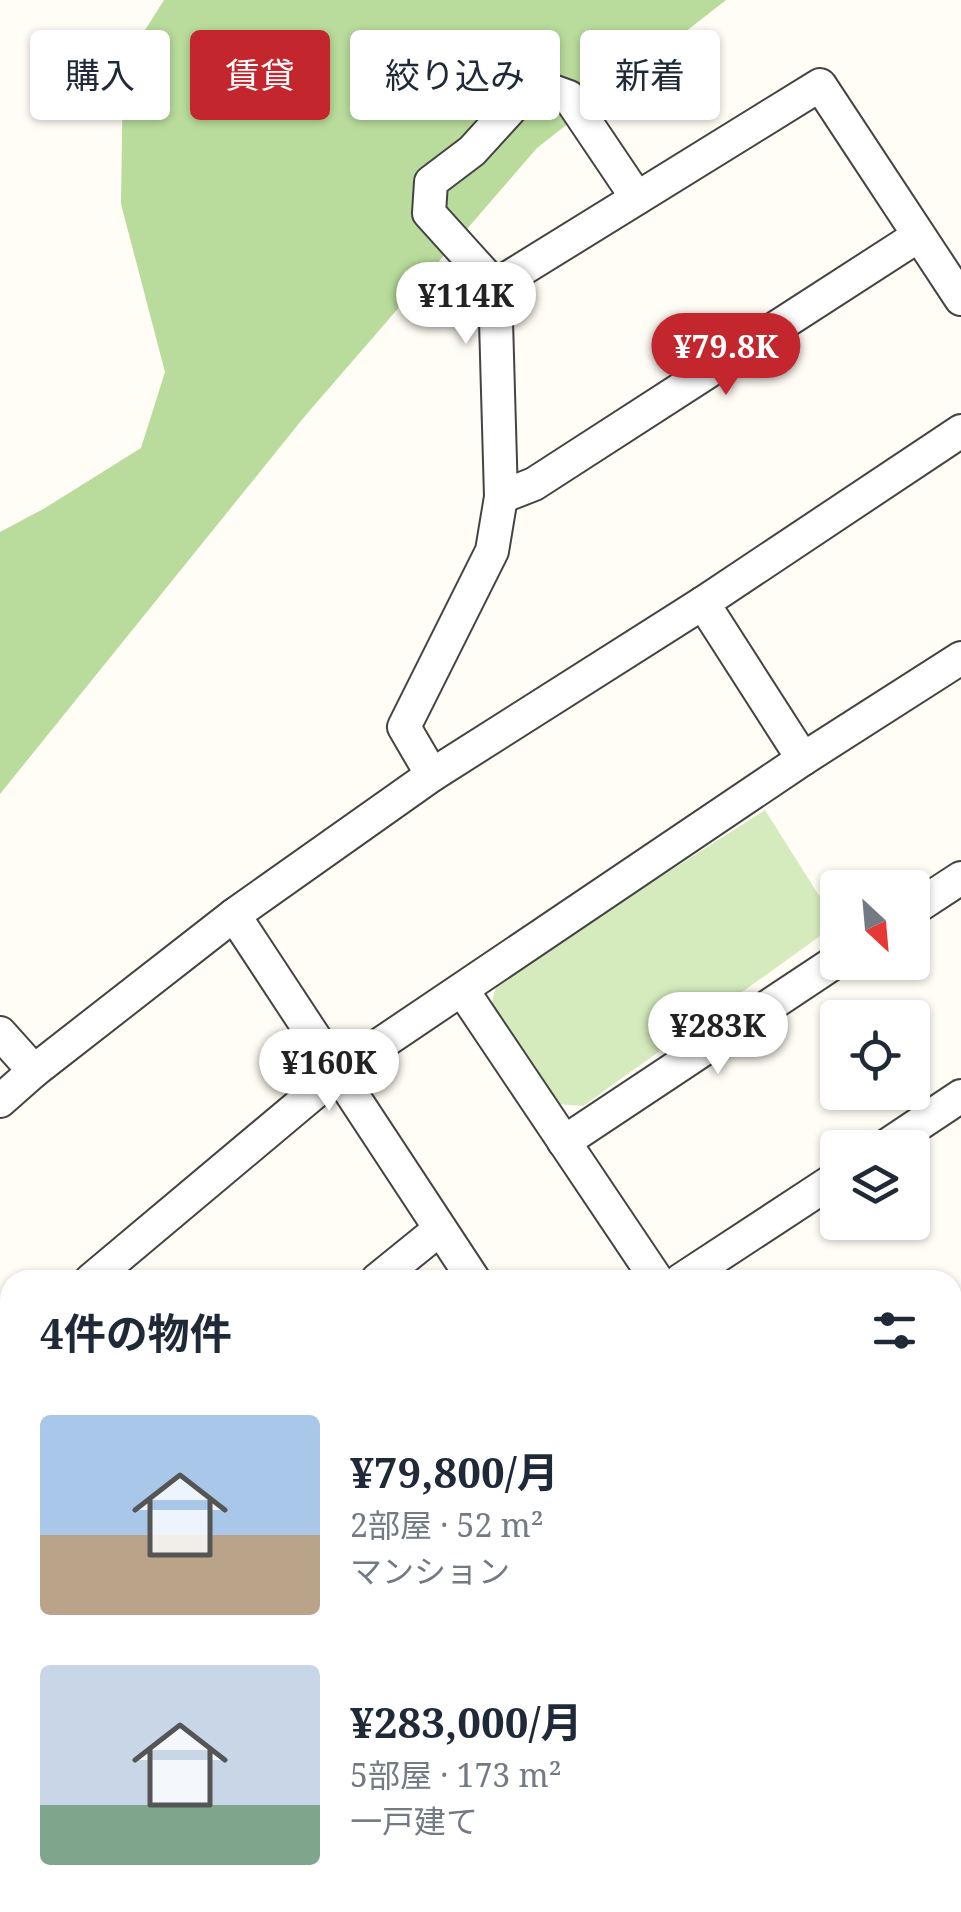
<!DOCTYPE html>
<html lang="ja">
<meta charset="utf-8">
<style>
:root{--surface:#fff;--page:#f6f6f7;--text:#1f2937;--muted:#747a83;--accent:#c4262e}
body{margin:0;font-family:"Noto Serif","Noto Sans JP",serif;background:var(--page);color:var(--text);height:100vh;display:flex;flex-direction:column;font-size:38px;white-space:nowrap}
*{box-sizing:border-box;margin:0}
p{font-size:32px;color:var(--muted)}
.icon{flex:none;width:55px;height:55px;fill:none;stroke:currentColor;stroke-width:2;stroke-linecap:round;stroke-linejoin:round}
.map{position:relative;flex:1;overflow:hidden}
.drawer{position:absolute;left:0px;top:1270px;width:962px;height:642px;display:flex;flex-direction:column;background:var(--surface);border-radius:30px 30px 0 0;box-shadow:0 2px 8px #0004}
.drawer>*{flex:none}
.top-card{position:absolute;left:30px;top:30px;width:902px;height:90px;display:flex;gap:20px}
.needle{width:65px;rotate:154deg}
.fabs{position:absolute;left:820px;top:870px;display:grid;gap:20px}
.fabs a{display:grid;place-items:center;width:110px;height:110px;border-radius:10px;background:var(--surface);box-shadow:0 2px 8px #0004;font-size:50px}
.price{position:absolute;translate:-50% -85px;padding:0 22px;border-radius:35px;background:#fff;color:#222;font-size:32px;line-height:65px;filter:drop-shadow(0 2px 5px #0008)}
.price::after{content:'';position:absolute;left:50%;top:60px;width:30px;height:22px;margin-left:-15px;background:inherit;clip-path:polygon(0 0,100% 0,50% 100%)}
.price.active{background:var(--accent);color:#fff}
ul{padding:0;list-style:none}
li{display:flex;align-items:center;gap:30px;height:250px;padding:0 40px}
li span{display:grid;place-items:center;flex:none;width:280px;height:200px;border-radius:10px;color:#555}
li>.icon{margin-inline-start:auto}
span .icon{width:120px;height:120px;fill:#fffc;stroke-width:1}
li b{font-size:42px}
h2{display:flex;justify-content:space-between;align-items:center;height:120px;padding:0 40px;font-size:42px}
.pill{padding:0 35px;border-radius:10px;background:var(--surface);box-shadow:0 2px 8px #0004;font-size:35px;line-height:90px}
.pill.active{background:var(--accent);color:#fff}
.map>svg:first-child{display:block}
.green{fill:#d5ebbd}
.forest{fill:#b9dc9c}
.water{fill:#b9e0f7;stroke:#3f96cf;stroke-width:2.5}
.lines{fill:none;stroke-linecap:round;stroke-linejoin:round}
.minor-casing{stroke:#444;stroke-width:36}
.tertiary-casing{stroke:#444;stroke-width:44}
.minor{stroke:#fff;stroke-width:32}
.tertiary{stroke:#fff;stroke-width:40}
</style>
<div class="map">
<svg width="961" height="1912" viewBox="0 0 961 1912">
<rect width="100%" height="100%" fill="#fffdf5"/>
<path class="green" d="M765,810L837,924L583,1106L558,1104L492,1003L497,981Z"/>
<path class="forest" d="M164,0H726L537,148L305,416L0,794V532L45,508L141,448L165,372L121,204L123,65Z"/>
<path class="water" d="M953,1647L961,1649V1912H664L674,1902H952Z"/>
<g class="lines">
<g class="minor-casing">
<g id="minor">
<path d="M495,286L429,213L431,182L472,151L533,84L569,97L637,198"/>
<path d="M501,497L534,484L918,236"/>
<path d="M703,603L803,759"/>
<path d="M432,775L404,727L492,551L501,497L495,286L820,85L961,299"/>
<path d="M912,910L961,878"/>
<path d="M234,915L474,1280"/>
<path d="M463,991L657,1280"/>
<path d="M0,1033L34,1071"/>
<path d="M0,1101L34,1071L234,915L432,775L703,603L961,431"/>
<path d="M564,1142L838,960"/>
<path d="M883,1148L961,1096"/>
<path d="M91,1280L339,1072L803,759L961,658"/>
<path d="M377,1280L440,1229"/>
<path d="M681,1280L838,1177"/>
<path d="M952,1318L961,1313"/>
<path d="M0,1365L10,1356"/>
<path d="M0,1430L10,1439"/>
<path d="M0,1579L10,1588"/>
<path d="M0,1655L10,1644"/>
<path d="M0,1756L7,1762"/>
<path d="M0,1876L10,1883"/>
<path d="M34,1902L46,1912"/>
<path d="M237,1912L245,1902"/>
</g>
</g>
<g class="tertiary-casing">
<g id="tertiary">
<path d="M952,1587L961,1582"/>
<path d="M540,1912L550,1902"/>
</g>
</g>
<use href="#minor" class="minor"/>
<use href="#tertiary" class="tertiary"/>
</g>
</svg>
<div class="fabs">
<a><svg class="needle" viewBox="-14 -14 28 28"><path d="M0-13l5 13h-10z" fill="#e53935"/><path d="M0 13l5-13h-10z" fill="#747a83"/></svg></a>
<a><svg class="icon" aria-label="locate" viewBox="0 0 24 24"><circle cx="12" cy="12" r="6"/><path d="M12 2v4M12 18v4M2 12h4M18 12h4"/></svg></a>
<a><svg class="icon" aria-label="layers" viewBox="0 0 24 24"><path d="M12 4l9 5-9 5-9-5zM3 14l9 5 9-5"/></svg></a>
</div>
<b class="price" style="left:466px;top:347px">¥114K</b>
<b class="price active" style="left:726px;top:398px">¥79.8K</b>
<b class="price" style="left:718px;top:1077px">¥283K</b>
<b class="price" style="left:329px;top:1114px">¥160K</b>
<div class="top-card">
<a class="pill">購入</a>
<a class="pill active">賃貸</a>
<a class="pill">絞り込み</a>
<a class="pill">新着</a>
</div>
<section class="drawer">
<h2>4件の物件<svg class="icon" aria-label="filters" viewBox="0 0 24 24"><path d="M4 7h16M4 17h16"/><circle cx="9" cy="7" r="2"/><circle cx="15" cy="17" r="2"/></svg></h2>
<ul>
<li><span style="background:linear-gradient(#a9c7e8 60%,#b9a48a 0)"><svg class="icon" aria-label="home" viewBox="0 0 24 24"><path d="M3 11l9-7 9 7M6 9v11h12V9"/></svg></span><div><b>¥79,800/月</b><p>2部屋 · 52 m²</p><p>マンション</p></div></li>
<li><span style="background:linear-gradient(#c9d6e8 70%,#7fa58c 0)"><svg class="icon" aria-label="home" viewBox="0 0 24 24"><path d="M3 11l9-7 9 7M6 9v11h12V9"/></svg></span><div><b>¥283,000/月</b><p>5部屋 · 173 m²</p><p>一戸建て</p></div></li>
</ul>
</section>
</div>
